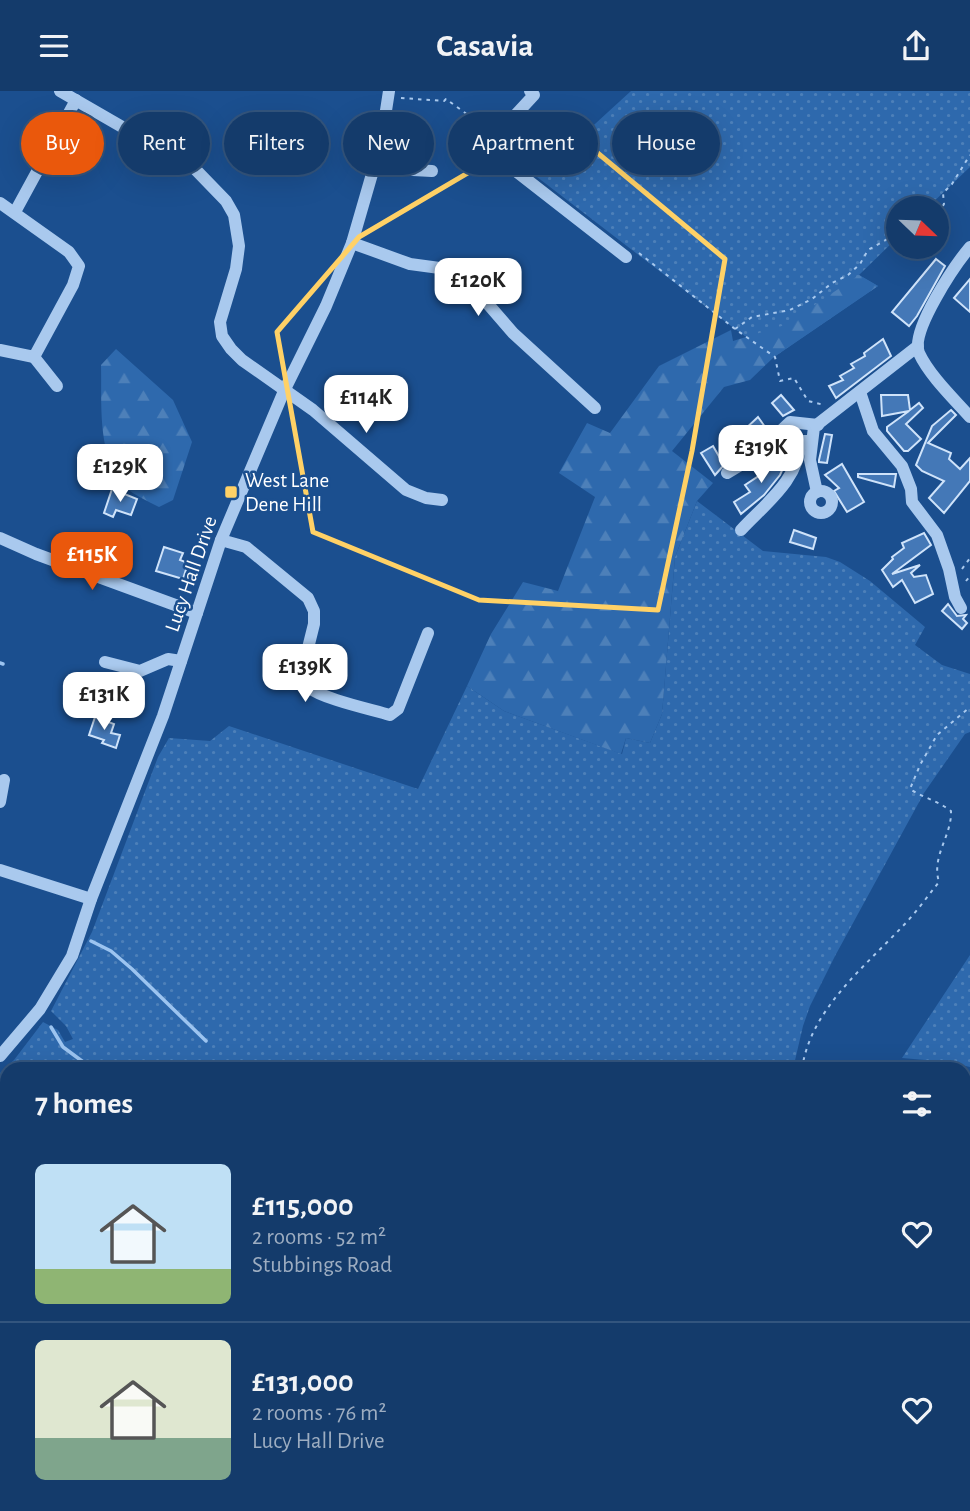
<!DOCTYPE html>
<meta charset="utf-8">
<style>
:root{--surface:#143b6b;--page:#1d4271;--text:#f1f3f6;--muted:#9dadc1;--line:#33557e;--accent:#ea580c}
body{margin:0;font-family:"Alegreya Sans",sans-serif;background:var(--page);color:var(--text);height:100vh;display:flex;flex-direction:column;font-size:26px;white-space:nowrap}
*{box-sizing:border-box;margin:0}
p{font-size:23px;color:var(--muted)}
.icon{flex:none;width:38px;height:38px;fill:none;stroke:currentColor;stroke-width:2;stroke-linecap:round;stroke-linejoin:round}
.map{position:relative;flex:1;overflow:hidden}
.details{position:absolute;left:0px;top:971px;width:971px;height:450px;display:flex;flex-direction:column;background:var(--surface);border-radius:21px 21px 0 0;box-shadow:0 7px 28px #0002,0 0 0 2px var(--line)}
.details>*{flex:none}
.top-card{position:absolute;left:21px;top:21px;width:929px;height:63px;display:flex;gap:14px}
.needle{width:46px;rotate:113deg}
.tools{position:absolute;left:886px;top:105px;display:grid;gap:14px}
.tools a{display:grid;place-items:center;width:63px;height:63px;border-radius:50%;background:var(--surface);box-shadow:0 7px 28px #0002,0 0 0 2px var(--line);font-size:35px}
.price{position:absolute;translate:-50% -60px;padding:0 16px;border-radius:14px;background:#fff;color:#222;font-size:23px;line-height:46px;filter:drop-shadow(0 2px 4px #0008)}
.price::after{content:'';position:absolute;left:50%;top:42px;width:21px;height:16px;margin-left:-10px;background:inherit;clip-path:polygon(0 0,100% 0,50% 100%)}
.price.selected{background:var(--accent);color:#fff}
ul{padding:0;list-style:none}
li{display:flex;align-items:center;gap:21px;height:175px;padding:0 35px}
li+li{border-top:2px solid var(--line)}
li span{display:grid;place-items:center;flex:none;width:196px;height:140px;border-radius:10px;color:#555}
li>.icon{margin-inline-start:auto}
span .icon{width:84px;height:84px;fill:#fffc;stroke-width:1}
li b{font-size:30px}
h2{display:flex;justify-content:space-between;align-items:center;height:84px;padding:0 35px;font-size:30px}
.tag{padding:0 24px;border-radius:32px;background:var(--surface);box-shadow:0 7px 28px #0002,0 0 0 2px var(--line);font-size:24px;line-height:63px}
.tag.selected{background:var(--accent);color:#fff}
header{display:flex;justify-content:space-between;align-items:center;height:91px;padding:0 35px;background:var(--surface);font-size:32px;font-weight:600}
.map>svg:first-child{display:block}
.grass{fill:url(#grass-dots)}
.forest{fill:url(#forest-firs)}
.lines{fill:none;stroke-linecap:round;stroke-linejoin:round}
.stream{stroke:#9cc4f0;stroke-width:3.5}
.building{fill:#4478b7;stroke:#cfe3fa;stroke-width:2}
.path{stroke:#a9c9ee;stroke-width:2;stroke-dasharray:3.5 5;stroke-linecap:butt}
.minor{stroke:#a9c9ee;stroke-width:12}
.marked{fill:none;stroke:#ffd166;stroke-width:5;stroke-linejoin:round}
.poi-dot{fill:#ffd166;stroke:#1b4f8f;stroke-width:2.5}
.labels{text-anchor:middle;dominant-baseline:central;stroke-width:5;stroke-linejoin:round;paint-order:stroke}
.poi-label{font-size:21px;fill:#fff;stroke:#1b4f8f;text-anchor:start}
.street-label{font-size:21px;fill:#fff;stroke:#1b4f8f}
</style>
<header><svg class="icon" aria-label="menu" viewBox="0 0 24 24"><path d="M4 6h16M4 12h16M4 18h16"/></svg>Casavia<svg class="icon" aria-label="share" viewBox="0 0 24 24"><path d="M12 15V3M7 8l5-5 5 5M5 13v7h14v-7"/></svg></header>
<div class="map">
<svg width="970" height="1420" viewBox="0 0 970 1420">
<defs>
<pattern id="grass-dots" width="8" height="8" patternUnits="userSpaceOnUse" patternTransform="scale(1.75)"><rect width="8" height="8" fill="#2e69ad"/><path d="M2 2h.1M6 6h.1" fill="none" stroke="#4d80b9" stroke-width="1.8" stroke-linecap="round"/></pattern>
<pattern id="forest-firs" width="22" height="20" patternUnits="userSpaceOnUse" patternTransform="scale(1.75)"><rect width="22" height="20" fill="#2e69ad"/><path d="M5 1l3.5 6h-7zM16 11l3.5 6h-7z" fill="#4d80b9"/></pattern>
</defs>
<rect width="100%" height="100%" fill="#1b4f8f"/>
<g class="grass">
<path d="M631,0H970V76L927,117H898V146L859,184L878,195L774,266L735,238L537,86Z"/>
<path d="M697,410L763,460L826,466L840,471L870,490L925,536L915,554L942,574L970,583V641L965,643L924,702L835,865L810,915L803,935L793,978H7V1110L0,1103V982L14,969L43,931L58,939L65,951L73,948L66,935L51,920L92,841L158,666L169,647L210,650L229,635L418,698L467,595L504,620L622,663L626,647L650,652L662,623L675,466Z"/>
<path d="M970,864V976L949,971L902,967Z"/>
<path d="M964,1189L970,1190V1420H775L777,1414H964Z"/>
<path d="M155,1414H548L545,1420H156Z"/>
</g>
<g class="forest">
<path d="M859,184L878,195L774,266L750,289L724,296L672,360L713,392L697,410L675,466L662,623L650,652L626,647L621,663L504,620L467,595L491,543L523,491L558,500L595,406L559,382L587,332L610,342L659,275L731,239L733,250L785,234Z"/>
<path d="M116,258L173,309L192,351L173,409L159,416C148,410 129,402 121,392C97,359 102,312 101,274Z"/>
</g>
<g class="lines">
<g class="stream">
<path d="M0,572L3,573"/>
<path d="M91,850L111,860L132,878L206,950"/>
<path d="M51,936L63,956L90,976L102,978"/>
</g>
</g>
<g class="building">
<path d="M936,168L945,175L917,225L909,235L892,221Z"/>
<path d="M970,188V221L954,207Z"/>
<path d="M883,248L891,265L836,307L829,295L843,289L840,285L854,277L851,273L865,265L864,262Z"/>
<path d="M781,304L794,319L783,325L772,312Z"/>
<path d="M881,304H908L910,319L919,312L923,317L906,333L921,348L908,360H904L887,340V336L909,320L882,325Z"/>
<path d="M951,319L956,324L928,352L951,362L949,368L960,378L970,367V390L944,422L929,407L944,390L922,380L916,374L932,335Z"/>
<path d="M758,326L768,340L738,365L729,353Z"/>
<path d="M825,343L832,344L827,372L819,371V369Z"/>
<path d="M713,355L724,374L715,384L701,362Z"/>
<path d="M789,358L790,362L780,384L764,404L741,423L734,411L750,401L745,394L777,373Z"/>
<path d="M842,373L864,411L847,421L834,400L839,397L825,384Z"/>
<path d="M858,383H896L894,396L858,386Z"/>
<path d="M112,398L137,408L131,424L116,419L113,426L104,422Z"/>
<path d="M794,439L816,447L813,458L790,451Z"/>
<path d="M924,442L931,454L892,483L920,474L911,482L914,486L926,484L933,503L915,512L902,489L893,496L882,479L893,468L892,466L904,457L902,452Z"/>
<path d="M85,446L106,453L102,465L93,463L92,466L79,461Z"/>
<path d="M164,456L183,462L180,469L188,472L183,488L156,480Z"/>
<path d="M948,513L957,525L966,524L963,528L967,532L962,538L942,520Z"/>
<path d="M95,626L114,633L111,642L120,644L116,657L102,652L104,649L89,644Z"/>
</g>
<g class="lines">
<g class="path">
<path d="M401,7L444,10L446,8L486,37L497,40"/>
<path d="M927,117H932"/>
<path d="M936,118H941L944,113L943,102L952,93L970,64"/>
<path d="M639,162L735,238L775,266L780,290L794,287L808,310L824,314"/>
<path d="M735,238L752,226L790,219L812,208L832,192L848,184L860,173L868,159L898,142"/>
<path d="M962,478L970,467"/>
<path d="M966,490L970,485"/>
<path d="M802,978C810,920 862,878 901,837C915,823 927,806 939,791C931,765 952,745 951,720C938,710 924,707 910,698L920,674L937,644L970,616"/>
<path d="M964,1076L970,1070"/>
<path d="M964,1175L970,1176"/>
<path d="M591,1420L594,1414"/>
<path d="M597,1420L606,1414"/>
<path d="M765,1420L767,1414"/>
</g>
<g class="minor">
<path d="M60,0L195,78L226,110L234,124L239,155L236,178L220,231L222,245L231,258L242,269L313,319L406,399L426,407L442,409"/>
<path d="M530,0L534,4L509,31L506,68L517,81L626,166"/>
<path d="M375,77L432,80"/>
<path d="M0,112L69,161L79,175L73,194L34,266L0,259"/>
<path d="M15,121L76,9"/>
<path d="M352,152L410,173L447,178L468,190L513,242L595,317"/>
<path d="M970,156C955,174 910,240 919,262C929,284 954,308 970,326"/>
<path d="M34,266L57,295"/>
<path d="M860,301L873,340L902,375L911,398L912,411L937,444L949,478L955,506L961,517"/>
<path d="M727,382L752,367L790,331L818,334"/>
<circle cx="821" cy="411" r="11"/>
<path d="M817,401L810,369L814,336L918,255"/>
<path d="M741,439C765,413 799,389 801,350H812"/>
<path d="M0,447L36,463L197,522"/>
<path d="M221,449L246,456L308,507L314,520V533L302,581C302,588 303,592 308,596C323,608 370,618 390,624L398,618L428,542"/>
<path d="M105,571L140,580L168,568L181,570"/>
<path d="M0,711L4,689"/>
<path d="M0,779L91,808"/>
<path d="M0,965L40,918L72,865L91,808L163,625L221,449L284,300L326,215L352,152L381,52L389,0"/>
<path d="M0,1339L7,1341"/>
<path d="M85,1414L87,1420"/>
<path d="M0,1417L5,1420"/>
</g>
</g>
<path class="marked" d="M558,29L725,168L692,360L658,519L479,509L313,441L277,241L359,146Z"/>
<rect class="poi-dot" x="224" y="394" width="14" height="14" rx="3.5"/>
<g class="labels">
<g class="poi-label">
<text x="245" y="389">West Lane<tspan x="245" dy="24">Dene Hill</tspan></text>
</g>
<g class="street-label">
<text transform="translate(191 483) rotate(-71)">Lucy Hall Drive</text>
</g>
</g>
</svg>
<div class="tools">
<a><svg class="needle" viewBox="-14 -14 28 28"><path d="M0-13l5 13h-10z" fill="#e53935"/><path d="M0 13l5-13h-10z" fill="#9dadc1"/></svg></a>
</div>
<b class="price" style="left:478px;top:227px">£120K</b>
<b class="price" style="left:366px;top:344px">£114K</b>
<b class="price" style="left:761px;top:394px">£319K</b>
<b class="price" style="left:120px;top:413px">£129K</b>
<b class="price selected" style="left:92px;top:501px">£115K</b>
<b class="price" style="left:305px;top:613px">£139K</b>
<b class="price" style="left:104px;top:641px">£131K</b>
<div class="top-card">
<a class="tag selected">Buy</a>
<a class="tag">Rent</a>
<a class="tag">Filters</a>
<a class="tag">New</a>
<a class="tag">Apartment</a>
<a class="tag">House</a>
</div>
<section class="details">
<h2>7 homes<svg class="icon" aria-label="filters" viewBox="0 0 24 24"><path d="M4 7h16M4 17h16"/><circle cx="9" cy="7" r="2"/><circle cx="15" cy="17" r="2"/></svg></h2>
<ul>
<li><span style="background:linear-gradient(#bfe0f5 75%,#8fb573 0)"><svg class="icon" aria-label="home" viewBox="0 0 24 24"><path d="M3 11l9-7 9 7M6 9v11h12V9"/></svg></span><div><b>£115,000</b><p>2 rooms · 52 m²</p><p>Stubbings Road</p></div><svg class="icon" aria-label="heart" viewBox="0 0 24 24"><path d="M12 20l-8-8c-3-5 5-10 8-4 3-6 11-1 8 4z"/></svg></li>
<li><span style="background:linear-gradient(#dfe7d0 70%,#7fa58c 0)"><svg class="icon" aria-label="home" viewBox="0 0 24 24"><path d="M3 11l9-7 9 7M6 9v11h12V9"/></svg></span><div><b>£131,000</b><p>2 rooms · 76 m²</p><p>Lucy Hall Drive</p></div><svg class="icon" aria-label="heart" viewBox="0 0 24 24"><path d="M12 20l-8-8c-3-5 5-10 8-4 3-6 11-1 8 4z"/></svg></li>
</ul>
</section>
</div>
